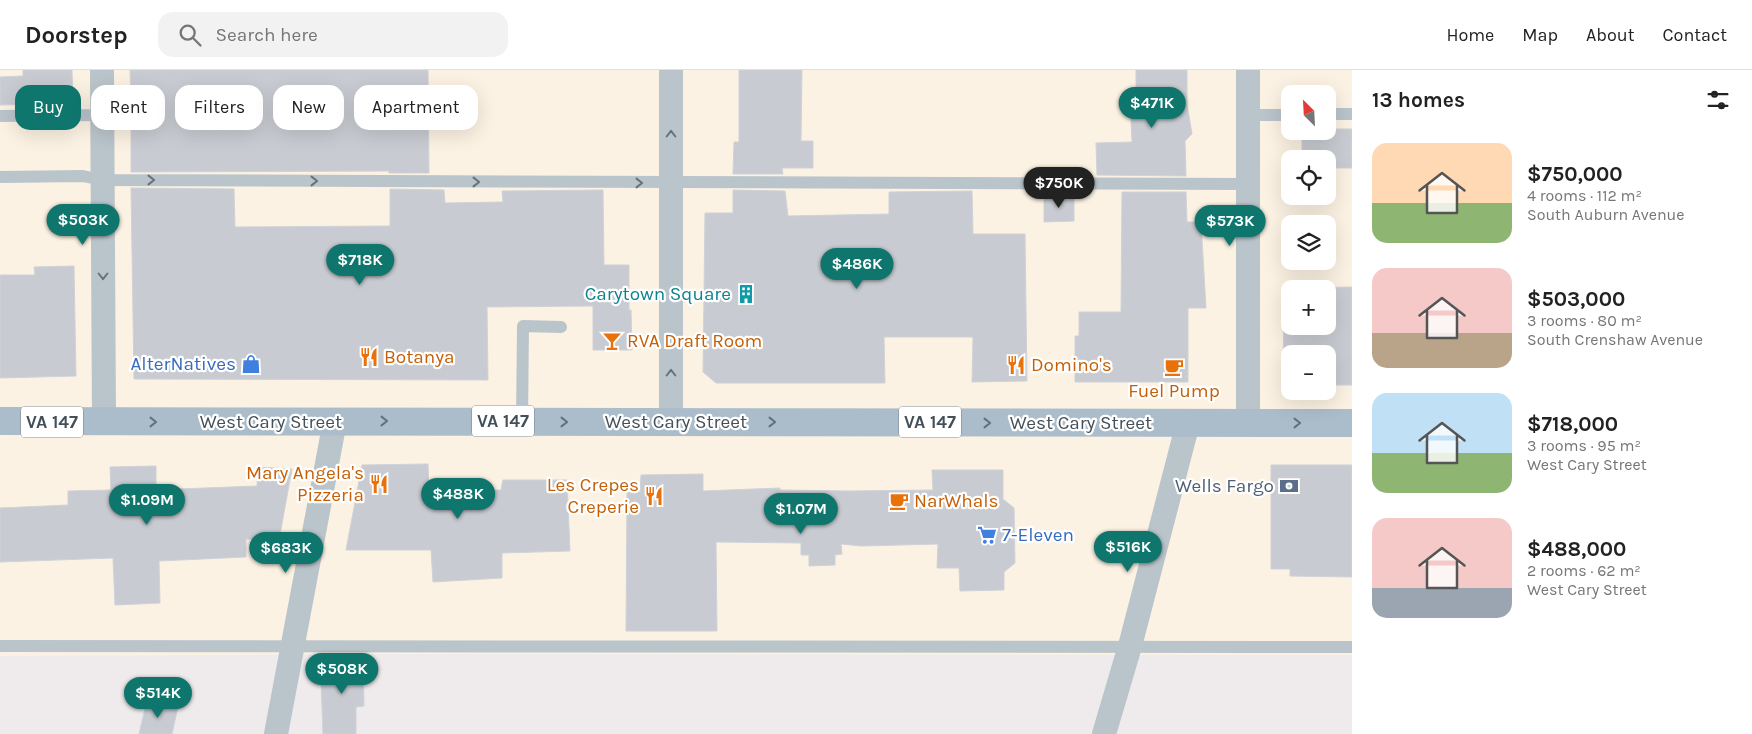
<!DOCTYPE html>
<meta charset="utf-8">
<style>
:root{--surface:#fff;--page:#f2f2f2;--text:#222;--muted:#767676;--line:#e0e0e0;--accent:#0f766e}
body{margin:0;font-family:Karla,sans-serif;background:var(--page);color:var(--text);height:100vh;display:flex;flex-direction:column;font-size:19px;white-space:nowrap}
*{box-sizing:border-box;margin:0}
p{font-size:16px;color:var(--muted)}
.icon{flex:none;width:28px;height:28px;fill:none;stroke:currentColor;stroke-width:2;stroke-linecap:round;stroke-linejoin:round}
.map{position:relative;flex:1;overflow:hidden}
.sheet{display:flex;flex-direction:column;background:var(--surface);width:400px}
.sheet>*{flex:none}
.hud{position:absolute;left:15px;top:15px;width:475px;height:45px;display:flex;gap:10px}
.needle{width:32px;rotate:336deg}
.buttons{position:absolute;left:1281px;top:15px;display:grid;gap:10px}
.buttons a{display:grid;place-items:center;width:55px;height:55px;border-radius:10px;background:var(--surface);box-shadow:0 5px 20px #0002;font-size:25px}
.price{position:absolute;translate:-50% -42px;padding:0 11px;border-radius:18px;background:var(--accent);color:#fff;font-size:16px;line-height:32px;filter:drop-shadow(0 1px 2px #0008)}
.price::after{content:'';position:absolute;left:50%;top:30px;width:15px;height:11px;margin-left:-8px;background:inherit;clip-path:polygon(0 0,100% 0,50% 100%)}
.price.active{background:#222;color:#fff}
ul{padding:0;list-style:none}
li{display:flex;align-items:center;gap:15px;height:125px;padding:0 20px}
li span{display:grid;place-items:center;flex:none;width:140px;height:100px;border-radius:15px;color:#555}
li>.icon{margin-inline-start:auto}
span .icon{width:60px;height:60px;fill:#fffc;stroke-width:1}
li b{font-size:21px}
h2{display:flex;justify-content:space-between;align-items:center;height:60px;padding:0 20px;font-size:21px}
.tag{padding:0 18px;border-radius:15px;background:var(--surface);box-shadow:0 5px 20px #0002;font-size:18px;line-height:45px}
.tag.active{background:var(--accent);color:#fff}
header{display:flex;align-items:center;gap:30px;box-sizing:border-box;height:70px;padding:0 25px;background:var(--surface);border-bottom:1px solid var(--line)}
header strong{font-size:24px}
nav{display:flex;gap:28px;margin-inline-start:auto;font-size:18px}
.search{width:350px;height:45px;background:var(--page);display:flex;align-items:center;gap:12px;box-sizing:border-box;padding:0 18px;border-radius:15px;color:var(--muted);font-size:19px}
main{display:flex;flex:1;min-height:0}
.map>svg:first-child{display:block}
.commercial{fill:#fbf2e3;fill-rule:evenodd}
.building{fill:#c8cbd1;stroke:#cfd2d7;fill-rule:evenodd}
.lines{fill:none;stroke-linecap:round;stroke-linejoin:round}
.service{stroke:#bac4cb;stroke-width:12}
.minor{stroke:#bac4cb;stroke-width:24}
.primary{stroke:#abbdcb;stroke-width:28}
.oneway{stroke:#67737b}
.oneway2{stroke:#63717b}
.labels{text-anchor:middle;dominant-baseline:central;stroke-width:4.5;stroke-linejoin:round;paint-order:stroke}
.shield{fill:#fff;stroke:#7c848b;stroke-width:1}
.shield-label{font-size:18px;font-weight:bold;fill:#445059}
.culture-label{font-size:19px;fill:#0d838f;stroke:#fff;text-anchor:end}
.food-label{font-size:19px;fill:#c56008;stroke:#fff;text-anchor:start}
.shop-label{font-size:19px;fill:#366cbe;stroke:#fff;text-anchor:end}
.street-label{font-size:19px;fill:#445059;stroke:#fff}
.service-label{font-size:19px;fill:#4e5e75;stroke:#fff;text-anchor:end}
</style>
<header>
<strong>Doorstep</strong>
<div class="search"><svg class="icon" aria-label="search" viewBox="0 0 24 24"><circle cx="10" cy="10" r="6"/><path d="M15 15l6 6"/></svg>Search here</div>
<nav><a>Home</a><a>Map</a><a>About</a><a>Contact</a></nav>
</header>
<main>
<div class="map">
<svg width="1352" height="664" viewBox="0 0 1352 664">
<rect width="100%" height="100%" fill="#efebec"/>
<path class="commercial" d="M0,0H1352V585L376,584L0,586ZM1290,24H1328V61H1290ZM1290,89H1328V126H1290ZM1290,154H1328V191H1290ZM1290,219H1328V256H1290ZM1290,284H1328V321H1290Z"/>
<g class="building">
<path d="M23,0H72L73,33L0,35V7L23,6Z"/>
<path d="M130,0H428L429,103H389V101L131,102V49L136,47L139,40L137,36L131,33Z"/>
<path d="M739,0H802L801,71H813V98H782L783,104H733L734,72H739Z"/>
<path d="M1136,0H1187V34L1192,64L1185,71L1186,106L1097,105L1096,73L1132,72L1130,30L1136,29Z"/>
<path d="M1328,59H1352V98H1328V89H1302V65H1317V61H1328Z"/>
<path d="M131,118L234,119L235,157L390,156V119L444,120L445,133L503,132L502,121L603,120L604,195H629V240H631L632,280H593V236L487,237L488,310L134,309Z"/>
<path d="M733,120L785,121L788,146L889,144V122L972,121L973,164H1025L1027,311L972,312L973,267H884L885,313H716L703,302L705,143H733Z"/>
<path d="M1122,122H1186L1187,152H1201L1206,238H1188V312H1075V266H1079V242H1121Z"/>
<path d="M1044,127H1074V151L1044,152Z"/>
<path d="M74,196L76,306L0,308V205H35L34,197Z"/>
<path d="M1352,217V315H1328V284H1290V315H1283L1284,218ZM1290,219H1328V256H1290Z"/>
<path d="M428,394L429,421L501,420L503,410H567L570,481L502,483V508L433,512L431,480H346L362,395Z"/>
<path d="M1271,395H1352V507L1290,506V499H1271Z"/>
<path d="M156,396V417H178V419L257,416L258,397L292,399L279,470L246,469V487L159,491L160,533L115,535L113,488L0,492V438L68,435V421L111,420L110,397Z"/>
<path d="M932,400H1003V429L1014,438L1015,493L1004,502V520L960,521L959,498H937L938,474L861,476L841,474L842,484L835,485V495L809,496V485H801V473L716,472L717,561H626L627,422H640L641,405L703,404V421L780,418V420L850,421L933,420Z"/>
<path d="M363,587L364,636L356,637V664H323L321,610H327L326,588Z"/>
<path d="M147,630L178,637L172,664H139Z"/>
</g>
<g class="lines">
<g class="service">
<path d="M1328,44H1352"/>
<path d="M1248,45H1290"/>
<path d="M0,46L103,45L131,41"/>
<path d="M0,107L83,106L102,110L1249,114"/>
<path d="M522,351L523,256L561,257"/>
<path d="M0,576L1352,577"/>
</g>
<g class="minor">
<path d="M102,0L104,352"/>
<path d="M1248,0V353"/>
<path d="M671,352V0"/>
<path d="M276,664L335,351"/>
<path d="M1104,664L1130,576L1188,353"/>
</g>
<path class="primary" d="M0,351L1352,353"/>
</g>
<defs><path id="oneway-chevron" d="M-2-3.5L2.5 0L-2 3.5" fill="none" stroke-width="1.6" stroke-linecap="round" stroke-linejoin="round" transform="scale(1.25)"/></defs>
<g class="oneway">
<use href="#oneway-chevron" transform="translate(671 64) rotate(-90)"/>
<use href="#oneway-chevron" transform="translate(151 110)"/>
<use href="#oneway-chevron" transform="translate(314 111)"/>
<use href="#oneway-chevron" transform="translate(476 112)"/>
<use href="#oneway-chevron" transform="translate(639 113)"/>
<use href="#oneway-chevron" transform="translate(103 206) rotate(90)"/>
<use href="#oneway-chevron" transform="translate(671 303) rotate(-90)"/>
</g>
<g class="oneway2">
<use href="#oneway-chevron" transform="translate(384 351)"/>
<use href="#oneway-chevron" transform="translate(153 352)"/>
<use href="#oneway-chevron" transform="translate(564 352)"/>
<use href="#oneway-chevron" transform="translate(772 352)"/>
<use href="#oneway-chevron" transform="translate(987 353)"/>
<use href="#oneway-chevron" transform="translate(1297 353)"/>
</g>
<defs>
<g id="building-bare" transform="scale(1.5)"><path d="M-4-6H4V6H1V3H-1V6H-4ZM-2.5-4.3h1.7v1.8h-1.7ZM.8-4.3h1.7v1.8H.8ZM-2.5-1h1.7V.8h-1.7ZM.8-1h1.7V.8H.8Z" fill="#0f9aa8" stroke="#fff" stroke-width="2.5" paint-order="stroke"/></g>
<g id="bar-bare" transform="scale(1.5)"><path d="M-6-5H6L.8 .8V4.5H3.5V6h-7V4.5H-.8V.8Z" fill="#e8710a" stroke="#fff" stroke-width="2.5" paint-order="stroke"/></g>
<g id="restaurant-bare" transform="scale(1.5)"><path d="M-5-6h1v4h1v-4h1v4h1v-4h1v5L-1.5 .5V6h-2V.5L-5-1ZM5-6V6H3V1.5H1.5Q1.5-4 5-6Z" fill="#e8710a" stroke="#fff" stroke-width="2.5" paint-order="stroke"/></g>
<g id="shop-bare" transform="scale(1.5)"><path d="M-5-2.5h2.3a2.7 3.5 0 0 1 5.4 0H5L5.5 6h-11ZM-1.5-2.5h3a1.5 2.3 0 0 0-3 0Z" fill="#3f7fe0" stroke="#fff" stroke-width="2.5" paint-order="stroke"/></g>
<g id="cafe-bare" transform="scale(1.5)"><path d="M-5.5-4.5H6V0H3Q3 3.5 0 3.5H-2.5Q-5.5 3.5-5.5 0ZM3-3.2v2h1.7v-2ZM-6 4.5H4V6H-6Z" fill="#e8710a" stroke="#fff" stroke-width="2.5" paint-order="stroke"/></g>
<g id="bank-bare" transform="scale(1.5)"><path d="M-6-4H6V4H-6ZM0-2.3a2.3 2.3 0 1 0 0 4.6a2.3 2.3 0 1 0 0-4.6Z" fill="#5c6f8a" stroke="#fff" stroke-width="2.5" paint-order="stroke"/></g>
<g id="supermarket-bare" transform="scale(1.5)"><path d="M-6-5.5h2.5l.6 2H6L4.5 2H-2.5L-4.4-4H-6ZM-1.5 3.2a1.3 1.3 0 1 0 .1 0ZM3 3.2a1.3 1.3 0 1 0 .1 0Z" fill="#3f7fe0" stroke="#fff" stroke-width="2.5" paint-order="stroke"/></g>
</defs>
<g fill-rule="evenodd">
<use href="#building-bare" x="746" y="224"/>
<use href="#bar-bare" x="612" y="271"/>
<use href="#restaurant-bare" x="369" y="287"/>
<use href="#shop-bare" x="251" y="294"/>
<use href="#restaurant-bare" x="1016" y="295"/>
<use href="#cafe-bare" x="1174" y="297"/>
<use href="#restaurant-bare" x="379" y="414"/>
<use href="#bank-bare" x="1289" y="416"/>
<use href="#restaurant-bare" x="654" y="426"/>
<use href="#cafe-bare" x="899" y="431"/>
<use href="#supermarket-bare" x="987" y="465"/>
</g>
<g class="labels">
<g class="shield">
<rect x="472" y="335.5" width="62" height="31" rx="4"/>
<rect x="21" y="336.5" width="62" height="31" rx="4"/>
<rect x="899" y="336.5" width="62" height="31" rx="4"/>
</g>
<g class="shield-label">
<text x="503" y="351">VA 147</text>
<text x="52" y="352">VA 147</text>
<text x="930" y="352">VA 147</text>
</g>
<g class="culture-label">
<text x="731" y="224">Carytown Square</text>
</g>
<g class="food-label">
<text x="627" y="271">RVA Draft Room</text>
<text x="384" y="287">Botanya</text>
<text x="1031" y="295">Domino's</text>
<text x="1174" y="321" text-anchor="middle">Fuel Pump</text>
<text x="364" y="403" text-anchor="end">Mary Angela's<tspan x="364" dy="22">Pizzeria</tspan></text>
<text x="639" y="415" text-anchor="end">Les Crepes<tspan x="639" dy="22">Creperie</tspan></text>
<text x="914" y="431">NarWhals</text>
</g>
<g class="shop-label">
<text x="236" y="294">AlterNatives</text>
<text x="1002" y="465" text-anchor="start">7-Eleven</text>
</g>
<g class="street-label">
<text x="271" y="352">West Cary Street</text>
<text x="676" y="352">West Cary Street</text>
<text x="1081" y="353">West Cary Street</text>
</g>
<g class="service-label">
<text x="1274" y="416">Wells Fargo</text>
</g>
</g>
</svg>
<div class="buttons">
<a><svg class="needle" viewBox="-14 -14 28 28"><path d="M0-13l5 13h-10z" fill="#e53935"/><path d="M0 13l5-13h-10z" fill="#767676"/></svg></a>
<a><svg class="icon" aria-label="locate" viewBox="0 0 24 24"><circle cx="12" cy="12" r="6"/><path d="M12 2v4M12 18v4M2 12h4M18 12h4"/></svg></a>
<a><svg class="icon" aria-label="layers" viewBox="0 0 24 24"><path d="M12 4l9 5-9 5-9-5zM3 14l9 5 9-5"/></svg></a>
<a>+</a>
<a>−</a>
</div>
<b class="price" style="left:1152px;top:59px">$471K</b>
<b class="price active" style="left:1059px;top:139px">$750K</b>
<b class="price" style="left:83px;top:176px">$503K</b>
<b class="price" style="left:1230px;top:177px">$573K</b>
<b class="price" style="left:360px;top:216px">$718K</b>
<b class="price" style="left:857px;top:220px">$486K</b>
<b class="price" style="left:458px;top:450px">$488K</b>
<b class="price" style="left:147px;top:456px">$1.09M</b>
<b class="price" style="left:801px;top:465px">$1.07M</b>
<b class="price" style="left:1128px;top:503px">$516K</b>
<b class="price" style="left:286px;top:504px">$683K</b>
<b class="price" style="left:342px;top:625px">$508K</b>
<b class="price" style="left:158px;top:649px">$514K</b>
<div class="hud">
<a class="tag active">Buy</a>
<a class="tag">Rent</a>
<a class="tag">Filters</a>
<a class="tag">New</a>
<a class="tag">Apartment</a>
</div>
</div>
<section class="sheet">
<h2>13 homes<svg class="icon" aria-label="filters" viewBox="0 0 24 24"><path d="M4 7h16M4 17h16"/><circle cx="9" cy="7" r="2"/><circle cx="15" cy="17" r="2"/></svg></h2>
<ul>
<li><span style="background:linear-gradient(#ffd9b3 60%,#8fb573 0)"><svg class="icon" aria-label="home" viewBox="0 0 24 24"><path d="M3 11l9-7 9 7M6 9v11h12V9"/></svg></span><div><b>$750,000</b><p>4 rooms · 112 m²</p><p>South Auburn Avenue</p></div></li>
<li><span style="background:linear-gradient(#f6c9c9 65%,#b9a48a 0)"><svg class="icon" aria-label="home" viewBox="0 0 24 24"><path d="M3 11l9-7 9 7M6 9v11h12V9"/></svg></span><div><b>$503,000</b><p>3 rooms · 80 m²</p><p>South Crenshaw Avenue</p></div></li>
<li><span style="background:linear-gradient(#bfe0f5 60%,#8fb573 0)"><svg class="icon" aria-label="home" viewBox="0 0 24 24"><path d="M3 11l9-7 9 7M6 9v11h12V9"/></svg></span><div><b>$718,000</b><p>3 rooms · 95 m²</p><p>West Cary Street</p></div></li>
<li><span style="background:linear-gradient(#f6c9c9 70%,#9aa5b1 0)"><svg class="icon" aria-label="home" viewBox="0 0 24 24"><path d="M3 11l9-7 9 7M6 9v11h12V9"/></svg></span><div><b>$488,000</b><p>2 rooms · 62 m²</p><p>West Cary Street</p></div></li>
</ul>
</section>
</main>
